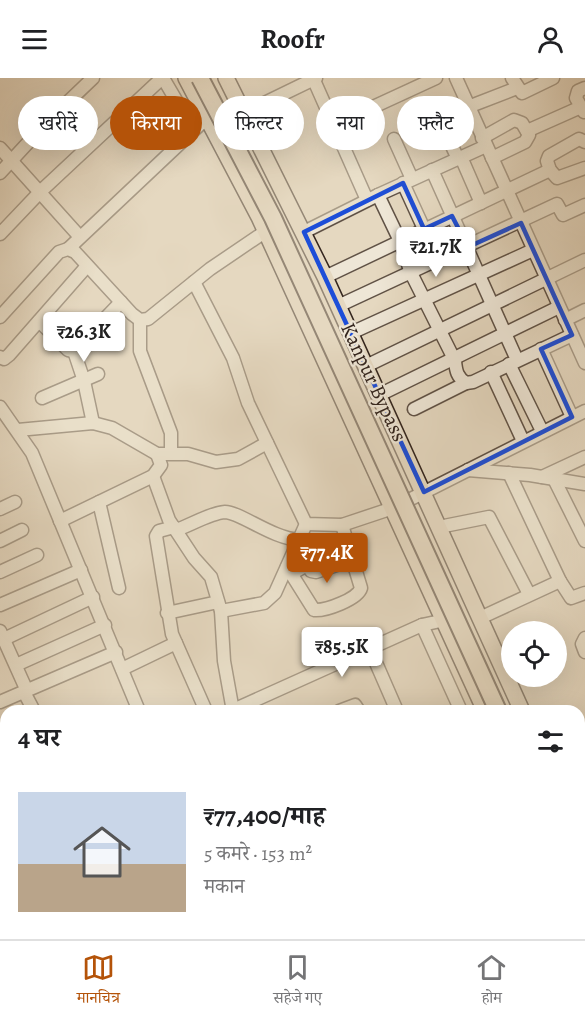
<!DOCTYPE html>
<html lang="hi">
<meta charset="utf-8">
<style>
:root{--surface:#fff;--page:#f6f6f6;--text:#202124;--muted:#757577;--line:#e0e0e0;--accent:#b45309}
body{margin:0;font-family:Alegreya,"Noto Serif Devanagari",serif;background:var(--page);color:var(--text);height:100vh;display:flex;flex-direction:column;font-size:22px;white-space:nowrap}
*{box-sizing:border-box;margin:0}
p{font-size:20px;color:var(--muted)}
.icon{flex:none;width:33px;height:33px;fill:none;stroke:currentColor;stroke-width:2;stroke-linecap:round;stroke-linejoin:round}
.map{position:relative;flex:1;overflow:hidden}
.side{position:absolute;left:0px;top:627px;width:585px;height:234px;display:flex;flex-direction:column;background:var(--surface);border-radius:18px 18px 0 0;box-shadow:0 6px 24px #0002}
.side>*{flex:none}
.guide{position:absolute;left:18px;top:18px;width:549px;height:54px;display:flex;gap:12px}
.fabs{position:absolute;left:501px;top:543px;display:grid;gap:12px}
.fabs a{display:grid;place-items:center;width:66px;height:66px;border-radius:50%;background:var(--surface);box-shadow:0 6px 24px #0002;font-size:30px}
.price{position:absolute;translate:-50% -51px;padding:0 14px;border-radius:6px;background:#fff;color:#222;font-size:20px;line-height:39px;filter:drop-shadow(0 2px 3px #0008)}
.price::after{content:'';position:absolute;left:50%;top:36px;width:18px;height:14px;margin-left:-9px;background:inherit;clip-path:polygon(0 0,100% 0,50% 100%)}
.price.current{background:var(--accent);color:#fff}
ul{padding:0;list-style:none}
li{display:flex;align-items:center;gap:18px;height:150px;padding:0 18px}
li+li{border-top:2px solid var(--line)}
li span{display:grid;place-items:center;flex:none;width:168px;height:120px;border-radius:0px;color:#555}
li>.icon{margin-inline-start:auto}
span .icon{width:72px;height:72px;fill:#fffc;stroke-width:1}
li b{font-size:26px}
h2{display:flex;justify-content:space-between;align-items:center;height:72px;padding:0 18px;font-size:26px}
.tag{padding:0 21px;border-radius:27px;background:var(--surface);box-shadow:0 6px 24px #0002;font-size:21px;line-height:54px}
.tag.current{background:var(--accent);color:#fff}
header{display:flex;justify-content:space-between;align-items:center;height:78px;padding:0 18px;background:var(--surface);font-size:27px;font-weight:700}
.dock{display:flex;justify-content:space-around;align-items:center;height:84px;border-top:2px solid var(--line);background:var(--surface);font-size:16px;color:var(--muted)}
.dock a{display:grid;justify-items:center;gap:3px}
.dock .current{color:var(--accent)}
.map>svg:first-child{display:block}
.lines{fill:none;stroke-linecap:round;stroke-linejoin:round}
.minor-casing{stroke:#605246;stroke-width:15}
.major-casing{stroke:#33251e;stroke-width:18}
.highway-casing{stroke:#33251e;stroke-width:20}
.minor{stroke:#eee6d6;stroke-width:12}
.major{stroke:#e5d8c0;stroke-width:15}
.highway{stroke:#e5d8c0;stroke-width:16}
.highway-bridge-casing{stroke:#33251e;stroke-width:20;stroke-linecap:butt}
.highway-bridge{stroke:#e5d8c0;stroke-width:16}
.marked{fill:none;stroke:#1d4ed8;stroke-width:4.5;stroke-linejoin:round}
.labels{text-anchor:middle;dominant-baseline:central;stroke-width:4.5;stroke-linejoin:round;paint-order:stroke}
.street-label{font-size:21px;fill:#33251e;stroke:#eee6d6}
</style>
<header><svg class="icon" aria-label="menu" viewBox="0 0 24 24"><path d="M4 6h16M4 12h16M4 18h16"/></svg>Roofr<svg class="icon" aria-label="person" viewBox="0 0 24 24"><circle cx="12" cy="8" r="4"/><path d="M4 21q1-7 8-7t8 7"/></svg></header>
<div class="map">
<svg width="585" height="861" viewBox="0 0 585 861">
<rect width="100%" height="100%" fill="#e5d8c0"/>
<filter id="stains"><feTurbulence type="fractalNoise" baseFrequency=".00333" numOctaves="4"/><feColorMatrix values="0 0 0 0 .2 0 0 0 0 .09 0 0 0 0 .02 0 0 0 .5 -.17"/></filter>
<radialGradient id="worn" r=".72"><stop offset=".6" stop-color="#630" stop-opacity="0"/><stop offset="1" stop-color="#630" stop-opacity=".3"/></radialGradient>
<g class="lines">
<g class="minor-casing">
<g id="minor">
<path d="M163,0L193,51"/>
<path d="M313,0L367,122"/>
<path d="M456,0L585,285"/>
<path d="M512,0L522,15L553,0"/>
<path d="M468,29L517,10"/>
<path d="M584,34L576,20L578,13L585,10"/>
<path d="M244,35L316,0"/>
<path d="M440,42L458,81"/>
<path d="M334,47L436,0"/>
<path d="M527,53L581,29"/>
<path d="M482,60L514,42L522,45L529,57L525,64L492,80"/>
<path d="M394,61L412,101"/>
<path d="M585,64L579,61L549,78L547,83L550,92L557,100L585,90"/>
<path d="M0,70L80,159"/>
<path d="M461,79L481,125"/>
<path d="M432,92L517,282"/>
<path d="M0,95L48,43L93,0"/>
<path d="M403,105L424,151"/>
<path d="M378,117L400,163L411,195L455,283C456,293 457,299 466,305L473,304L572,257"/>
<path d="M304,154L378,117L486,68"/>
<path d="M0,156L41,113L162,0"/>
<path d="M68,171L208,39"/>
<path d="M325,199L550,92"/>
<path d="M194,204L233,280L248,325L306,446L342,447L393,430L585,333"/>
<path d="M338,228L557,126L563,137L585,127"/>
<path d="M0,239L59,174L68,171L75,174L132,236L140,242L148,241L210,191L266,153"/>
<path d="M140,242V273L171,355V375"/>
<path d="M565,242L585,232"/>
<path d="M39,243L68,272L74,273L121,224"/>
<path d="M351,255L533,172"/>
<path d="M541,271L572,339"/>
<path d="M74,273L84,303L93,345"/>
<path d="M0,279L4,281L9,277L87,188"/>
<path d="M509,286L542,353"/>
<path d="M366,288L585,182"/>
<path d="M491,294L523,363"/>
<path d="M379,317L559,229"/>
<path d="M42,320L98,296"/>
<path d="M0,329L32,375L139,633"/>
<path d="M414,331L466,305"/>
<path d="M18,352L93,345L112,350L157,376H188L216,384L238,381L267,365"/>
<path d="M468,392L530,397L585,406"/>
<path d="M509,395L560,503"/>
<path d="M153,398L169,442L194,480L211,499L221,533L224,583L233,633"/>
<path d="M542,399L585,379"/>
<path d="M554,401L585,463"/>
<path d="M99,424L119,510"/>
<path d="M0,431L15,424"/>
<path d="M60,443L153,398L161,387L157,376"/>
<path d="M174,449L159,453L156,458L172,556L206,633"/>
<path d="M439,449L489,439L529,516"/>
<path d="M176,452C191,447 210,435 225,434C240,434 273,461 300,462"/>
<path d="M0,463L22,452"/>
<path d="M287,489L314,532C326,533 358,521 361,510L342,447"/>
<path d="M0,494L37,477"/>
<path d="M291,496L307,487L311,493L316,494L352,482"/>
<path d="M0,527L81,492"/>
<path d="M221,533L264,525L275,515L306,446"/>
<path d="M167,535L218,524"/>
<path d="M480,540L560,503L571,520L585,515"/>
<path d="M422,547L461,633"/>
<path d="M0,553L27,613"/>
<path d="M585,560L582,566L585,574"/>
<path d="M4,561L93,519"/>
<path d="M370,571L397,633"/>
<path d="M16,587L105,547"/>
<path d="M122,591L176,565"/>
<path d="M24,614L34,633"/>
<path d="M0,624L116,574"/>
<path d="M231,633L422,547L445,542"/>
<path d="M339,633L355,627L359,633"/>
<path d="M579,658L585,655"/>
<path d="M0,661L6,658"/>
<path d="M579,717L585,730"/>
<path d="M0,727L3,733"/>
<path d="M94,855L97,861"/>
<path d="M129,855L132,861"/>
<path d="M196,855L198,861"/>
<path d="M229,855L232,861"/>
<path d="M260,855L262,861"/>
<path d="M292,855L294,861"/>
<path d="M326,855L329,861"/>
<path d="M357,855L360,861"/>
<path d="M494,855L496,861"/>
<path d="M561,855L564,861"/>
<path d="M169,861L183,855"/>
<path d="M391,861L405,855"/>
</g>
</g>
<g class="major-casing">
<g id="major">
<path d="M186,0L259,139L485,633"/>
<path d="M226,0L325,199L522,633"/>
<path d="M579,765L585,779"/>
<path d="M579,855L581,861"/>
</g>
</g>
<g class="highway-casing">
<g id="highway">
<path d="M579,794L585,808"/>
<path d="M579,821L585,835"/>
</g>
</g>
<use href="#minor" class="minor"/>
<use href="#major" class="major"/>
<use href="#highway" class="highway"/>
<g class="highway-bridge-casing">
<path id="highway-bridge" d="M200,0L273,140L498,633"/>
</g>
<use href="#highway-bridge" class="highway-bridge"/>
</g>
<path d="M0 0H585V861H0ZM403,105L424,151L452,138L468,169L521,145L572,257L541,271L572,339L424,414L304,154Z" fill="#e5d8c0" fill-opacity=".55" fill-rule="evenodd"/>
<path class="marked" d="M403,105L424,151L452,138L468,169L521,145L572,257L541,271L572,339L424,414L304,154Z"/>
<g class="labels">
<g class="street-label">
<text transform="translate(374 304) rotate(65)">Kanpur Bypass</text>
</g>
</g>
<rect width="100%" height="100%" filter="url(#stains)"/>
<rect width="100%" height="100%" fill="url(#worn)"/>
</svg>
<div class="fabs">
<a><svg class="icon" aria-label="locate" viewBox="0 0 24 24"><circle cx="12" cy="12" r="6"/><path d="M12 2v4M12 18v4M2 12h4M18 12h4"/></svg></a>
</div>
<b class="price" style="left:436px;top:200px">₹21.7K</b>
<b class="price" style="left:84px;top:285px">₹26.3K</b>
<b class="price current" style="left:327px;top:506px">₹77.4K</b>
<b class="price" style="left:342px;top:600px">₹85.5K</b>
<div class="guide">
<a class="tag">खरीदें</a>
<a class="tag current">किराया</a>
<a class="tag">फ़िल्टर</a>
<a class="tag">नया</a>
<a class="tag">फ़्लैट</a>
</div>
<section class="side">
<h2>4 घर<svg class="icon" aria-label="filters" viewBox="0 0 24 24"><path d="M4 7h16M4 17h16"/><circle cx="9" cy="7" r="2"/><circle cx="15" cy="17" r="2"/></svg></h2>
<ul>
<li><span style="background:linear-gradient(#c9d6e8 60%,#b9a48a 0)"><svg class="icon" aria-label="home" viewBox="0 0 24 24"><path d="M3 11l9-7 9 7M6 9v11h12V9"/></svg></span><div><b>₹77,400/माह</b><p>5 कमरे · 153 m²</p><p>मकान</p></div></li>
</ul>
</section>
</div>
<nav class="dock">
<a class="current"><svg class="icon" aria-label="map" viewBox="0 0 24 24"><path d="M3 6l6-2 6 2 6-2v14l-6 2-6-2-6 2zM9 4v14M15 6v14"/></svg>मानचित्र</a>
<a><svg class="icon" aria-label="saved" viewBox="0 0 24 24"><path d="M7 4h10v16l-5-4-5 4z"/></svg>सहेजे गए</a>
<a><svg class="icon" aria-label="home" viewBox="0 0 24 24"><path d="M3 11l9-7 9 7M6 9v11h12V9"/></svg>होम</a>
</nav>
